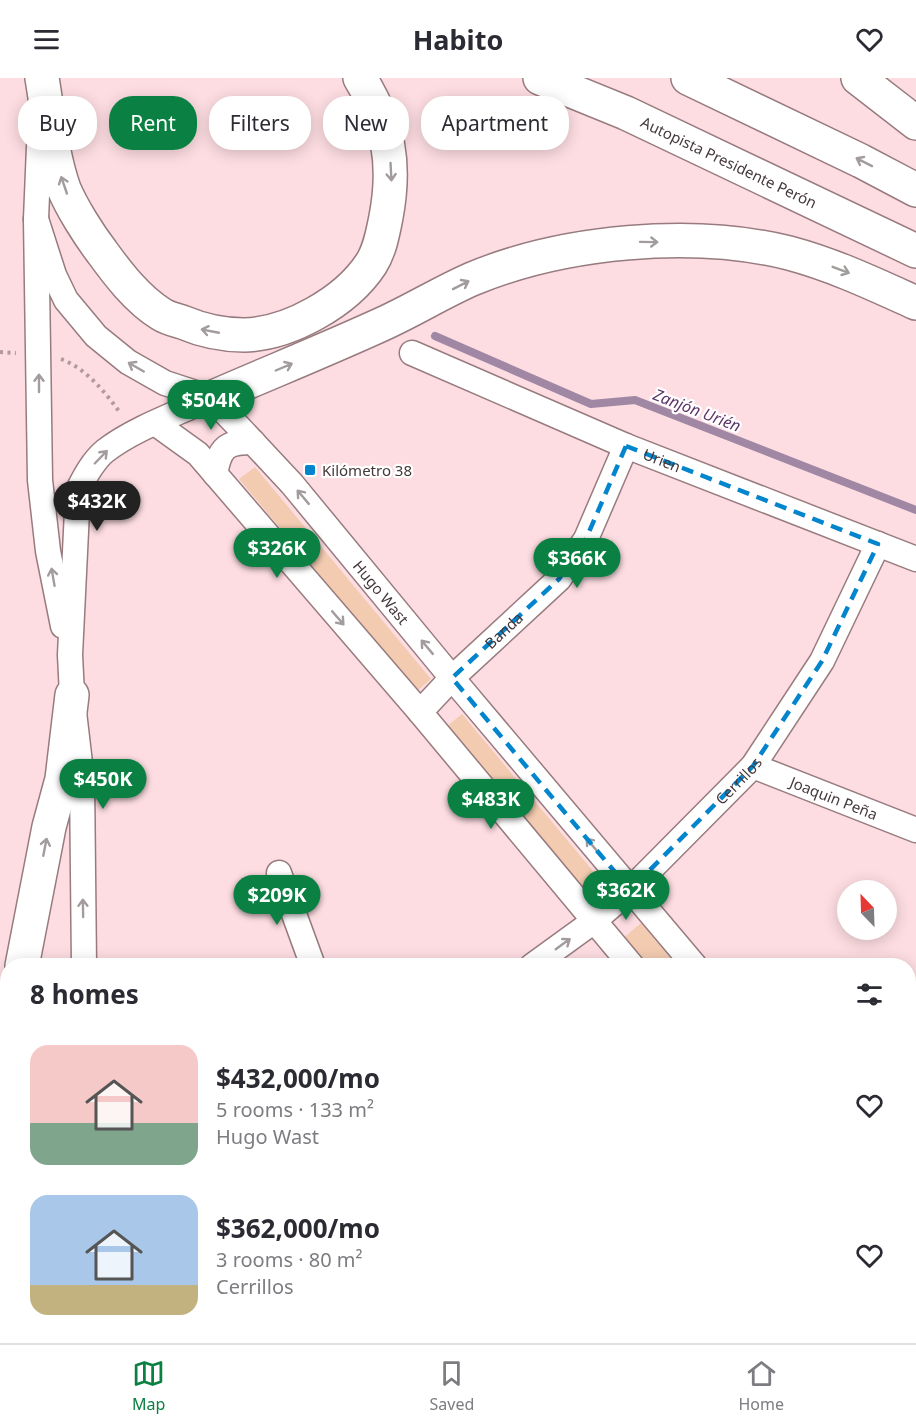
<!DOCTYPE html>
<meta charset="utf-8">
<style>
:root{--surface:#fff;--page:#f7f7f7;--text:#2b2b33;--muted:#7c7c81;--line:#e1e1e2;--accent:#0b8043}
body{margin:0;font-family:"Noto Sans",sans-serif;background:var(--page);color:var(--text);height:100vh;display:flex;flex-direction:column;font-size:22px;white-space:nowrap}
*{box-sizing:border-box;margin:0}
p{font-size:20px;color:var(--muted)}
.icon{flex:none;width:33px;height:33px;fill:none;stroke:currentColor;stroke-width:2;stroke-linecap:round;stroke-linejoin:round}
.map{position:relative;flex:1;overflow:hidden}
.panel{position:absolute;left:0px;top:880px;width:916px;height:386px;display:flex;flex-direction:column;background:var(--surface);border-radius:24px 24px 0 0;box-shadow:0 3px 15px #0003}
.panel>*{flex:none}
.hud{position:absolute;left:18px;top:18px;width:600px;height:54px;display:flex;gap:12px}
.needle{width:39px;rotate:337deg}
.tools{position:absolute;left:837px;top:802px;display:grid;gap:12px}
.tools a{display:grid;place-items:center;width:60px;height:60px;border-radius:50%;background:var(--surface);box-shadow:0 3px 15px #0003;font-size:30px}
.price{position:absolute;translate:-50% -51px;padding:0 14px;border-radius:21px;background:var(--accent);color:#fff;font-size:20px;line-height:39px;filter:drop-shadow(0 2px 3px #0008)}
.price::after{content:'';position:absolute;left:50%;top:36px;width:18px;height:14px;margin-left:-9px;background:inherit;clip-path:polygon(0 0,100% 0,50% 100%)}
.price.active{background:#222;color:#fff}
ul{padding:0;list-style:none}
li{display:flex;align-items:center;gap:18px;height:150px;padding:0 30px}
li span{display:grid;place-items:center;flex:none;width:168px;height:120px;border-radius:18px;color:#555}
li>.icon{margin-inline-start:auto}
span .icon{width:72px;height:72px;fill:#fffc;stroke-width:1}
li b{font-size:26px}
h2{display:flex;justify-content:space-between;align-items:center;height:72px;padding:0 30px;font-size:26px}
.pill{padding:0 21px;border-radius:24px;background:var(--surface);box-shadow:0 3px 15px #0003;font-size:21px;line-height:54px}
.pill.active{background:var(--accent);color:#fff}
header{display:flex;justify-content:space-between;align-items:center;height:78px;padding:0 30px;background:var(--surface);font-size:27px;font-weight:700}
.tabs{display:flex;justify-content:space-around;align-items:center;height:84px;border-top:2px solid var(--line);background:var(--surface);font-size:16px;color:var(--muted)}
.tabs a{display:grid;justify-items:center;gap:3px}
.tabs .active{color:var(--accent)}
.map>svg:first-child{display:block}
.green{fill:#f2cbb0}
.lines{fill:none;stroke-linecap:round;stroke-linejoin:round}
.stream{stroke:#a087a4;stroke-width:8}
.minor-casing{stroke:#977b7f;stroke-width:27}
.highway-casing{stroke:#977b7f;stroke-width:36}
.path{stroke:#b1999d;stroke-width:4;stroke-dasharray:3 4.5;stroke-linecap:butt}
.minor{stroke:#fff;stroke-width:24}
.highway{stroke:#fff;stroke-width:33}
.oneway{stroke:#a29c9c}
.marked{fill:none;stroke:#0285cc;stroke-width:4.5;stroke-dasharray:12 8;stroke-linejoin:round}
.poi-dot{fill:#0285cc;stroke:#fff;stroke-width:2}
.labels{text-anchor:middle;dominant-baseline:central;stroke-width:4.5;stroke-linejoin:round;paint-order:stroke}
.street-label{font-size:15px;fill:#44383a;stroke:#fff}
.poi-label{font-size:15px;fill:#44383a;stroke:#fff;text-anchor:start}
.water-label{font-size:16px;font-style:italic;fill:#5d3669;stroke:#fff}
</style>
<header><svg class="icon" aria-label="menu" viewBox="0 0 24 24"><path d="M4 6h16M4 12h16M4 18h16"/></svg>Habito<svg class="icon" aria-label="heart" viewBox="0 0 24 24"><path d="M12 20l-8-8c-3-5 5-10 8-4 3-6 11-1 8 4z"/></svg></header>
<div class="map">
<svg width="916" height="1265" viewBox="0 0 916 1265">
<rect width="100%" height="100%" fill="#fddde2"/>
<g class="green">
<path d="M255,389L431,601L417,613L239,401Z"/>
<path d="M462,636L603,805L587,818L446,649Z"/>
<path d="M641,845L677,888H644L621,862Z"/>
<path d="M909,1163L916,1171V1199L909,1191Z"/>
</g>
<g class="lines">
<path class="stream" d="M435,258L591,326L635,322L916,432"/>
<g class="minor-casing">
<g id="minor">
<path d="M40,45L36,141L40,402L48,473L63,548"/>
<path id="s1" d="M36,141L54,197L66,222L96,258L128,284L165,305L211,320L236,346L292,406L452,600L695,888"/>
<path id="s2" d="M412,275L626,368L916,481"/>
<path d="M155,345L198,376L420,634L632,888"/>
<path d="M215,396C220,370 225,364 253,364"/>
<path id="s3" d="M420,634L452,600L559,501L586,461L626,368"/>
<path id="s4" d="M753,688L916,752"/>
<path d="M279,795L313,888"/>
<path d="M84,888L82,702L72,617L70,577L78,412C85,398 93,383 105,373C133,351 178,335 211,320"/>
<path id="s5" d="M532,888L594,843L630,812L753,688L822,583L878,466"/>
<path d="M0,1042L8,1041"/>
<path d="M909,1139L916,1147"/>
<path d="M909,1208L916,1216"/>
<path d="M218,1258L224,1265"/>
<path d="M575,1258L581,1265"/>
<path d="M87,1265V1258"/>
<path d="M902,1265L916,1254"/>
</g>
</g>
<g class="highway-casing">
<g id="highway">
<path d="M42,0C48,36 52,77 64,111C72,130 89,157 102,174C118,196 137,221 161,236C167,240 175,242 182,244C201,252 223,257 244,257C289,256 346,224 371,186C380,172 383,154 386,139C396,86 389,46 360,0"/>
<path id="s6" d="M540,0L626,35L916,173"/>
<path d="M688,0L861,83L916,112"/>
<path d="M858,0L916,45"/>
<path d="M211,320C266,296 323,273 378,248C410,234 440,215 472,201C563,163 692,151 789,175C834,187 874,206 916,225"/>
<path d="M22,888L49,749L62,701L72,617"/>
<path d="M0,1004L8,976"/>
</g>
</g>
<g class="path">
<path d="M0,274L16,275"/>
<path d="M61,281C87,291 105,314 121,336"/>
<path d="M30,1265V1258"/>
</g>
<use href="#minor" class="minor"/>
<use href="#highway" class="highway"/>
</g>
<defs><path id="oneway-shaft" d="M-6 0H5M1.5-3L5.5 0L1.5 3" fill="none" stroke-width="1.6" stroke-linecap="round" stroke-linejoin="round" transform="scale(1.5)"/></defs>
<g class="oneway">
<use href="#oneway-shaft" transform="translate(864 84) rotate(-153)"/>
<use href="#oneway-shaft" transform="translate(391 94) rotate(87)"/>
<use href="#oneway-shaft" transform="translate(64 107) rotate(-109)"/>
<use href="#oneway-shaft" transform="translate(649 164) rotate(1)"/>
<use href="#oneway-shaft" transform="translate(841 192) rotate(21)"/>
<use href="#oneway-shaft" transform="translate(461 207) rotate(-27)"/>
<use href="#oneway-shaft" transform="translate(210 253) rotate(-169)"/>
<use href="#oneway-shaft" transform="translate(136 289) rotate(-150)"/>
<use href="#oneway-shaft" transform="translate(284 289) rotate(-23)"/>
<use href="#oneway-shaft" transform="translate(39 305) rotate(-90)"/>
<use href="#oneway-shaft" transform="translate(101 379) rotate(-46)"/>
<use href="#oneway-shaft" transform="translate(303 419) rotate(-130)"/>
<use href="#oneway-shaft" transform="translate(53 499) rotate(-100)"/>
<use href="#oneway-shaft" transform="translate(338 540) rotate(49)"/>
<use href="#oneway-shaft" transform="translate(427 569) rotate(-130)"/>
<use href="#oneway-shaft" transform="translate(592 767) rotate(-130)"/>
<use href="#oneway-shaft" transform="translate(45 769) rotate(-79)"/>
<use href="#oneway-shaft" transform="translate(83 830) rotate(-91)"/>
<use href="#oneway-shaft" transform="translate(563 866) rotate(-36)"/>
</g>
<path class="marked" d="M626,368L878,466L822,583L753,688L630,812L452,600L559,501L586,461Z"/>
<rect class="poi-dot" x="304" y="386" width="12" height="12" rx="3"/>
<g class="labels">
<g class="street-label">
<text stroke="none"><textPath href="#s6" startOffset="207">Autopista Presidente Perón</textPath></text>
<text stroke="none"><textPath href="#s2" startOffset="272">Urien</textPath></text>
<text stroke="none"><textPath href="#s1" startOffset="524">Hugo Wast</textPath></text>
<text stroke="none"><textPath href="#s3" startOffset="117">Banda</textPath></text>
<text stroke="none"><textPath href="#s5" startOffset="278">Cerrillos</textPath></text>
<text stroke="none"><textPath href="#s4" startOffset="87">Joaquin Peña</textPath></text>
</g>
<g class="poi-label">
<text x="322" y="392">Kilómetro 38</text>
</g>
<g class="water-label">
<text transform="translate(697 332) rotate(21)">Zanjón Urién</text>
</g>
</g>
</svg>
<div class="tools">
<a><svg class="needle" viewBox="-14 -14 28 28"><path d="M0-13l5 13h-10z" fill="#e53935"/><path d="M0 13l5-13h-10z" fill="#7c7c81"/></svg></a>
</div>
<b class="price" style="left:211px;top:353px">$504K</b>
<b class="price active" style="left:97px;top:454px">$432K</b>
<b class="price" style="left:277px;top:501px">$326K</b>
<b class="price" style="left:577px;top:511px">$366K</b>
<b class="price" style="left:103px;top:732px">$450K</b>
<b class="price" style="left:491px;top:752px">$483K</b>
<b class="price" style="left:626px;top:843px">$362K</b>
<b class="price" style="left:277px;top:848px">$209K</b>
<div class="hud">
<a class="pill">Buy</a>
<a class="pill active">Rent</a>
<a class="pill">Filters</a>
<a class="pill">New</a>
<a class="pill">Apartment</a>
</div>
<section class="panel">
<h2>8 homes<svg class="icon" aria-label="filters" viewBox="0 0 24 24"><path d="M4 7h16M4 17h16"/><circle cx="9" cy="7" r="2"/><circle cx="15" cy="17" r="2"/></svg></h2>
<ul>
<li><span style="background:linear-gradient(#f6c9c9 65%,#7fa58c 0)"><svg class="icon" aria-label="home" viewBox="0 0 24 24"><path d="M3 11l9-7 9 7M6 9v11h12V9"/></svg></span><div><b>$432,000/mo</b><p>5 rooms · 133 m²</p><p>Hugo Wast</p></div><svg class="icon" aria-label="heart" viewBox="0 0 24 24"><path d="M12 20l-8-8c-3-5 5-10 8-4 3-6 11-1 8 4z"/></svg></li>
<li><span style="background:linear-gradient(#a9c7e8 75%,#c2b280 0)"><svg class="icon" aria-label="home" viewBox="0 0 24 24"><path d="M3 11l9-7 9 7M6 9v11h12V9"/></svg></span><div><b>$362,000/mo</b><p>3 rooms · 80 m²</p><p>Cerrillos</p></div><svg class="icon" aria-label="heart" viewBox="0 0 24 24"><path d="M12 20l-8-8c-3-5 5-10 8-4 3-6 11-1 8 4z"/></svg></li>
</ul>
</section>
</div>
<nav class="tabs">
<a class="active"><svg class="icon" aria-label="map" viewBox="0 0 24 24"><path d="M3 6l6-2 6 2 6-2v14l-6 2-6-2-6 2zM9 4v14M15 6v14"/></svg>Map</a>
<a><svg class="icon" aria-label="saved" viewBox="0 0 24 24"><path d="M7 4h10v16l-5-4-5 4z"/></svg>Saved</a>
<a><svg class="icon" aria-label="home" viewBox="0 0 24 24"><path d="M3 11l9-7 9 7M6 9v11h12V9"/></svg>Home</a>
</nav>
